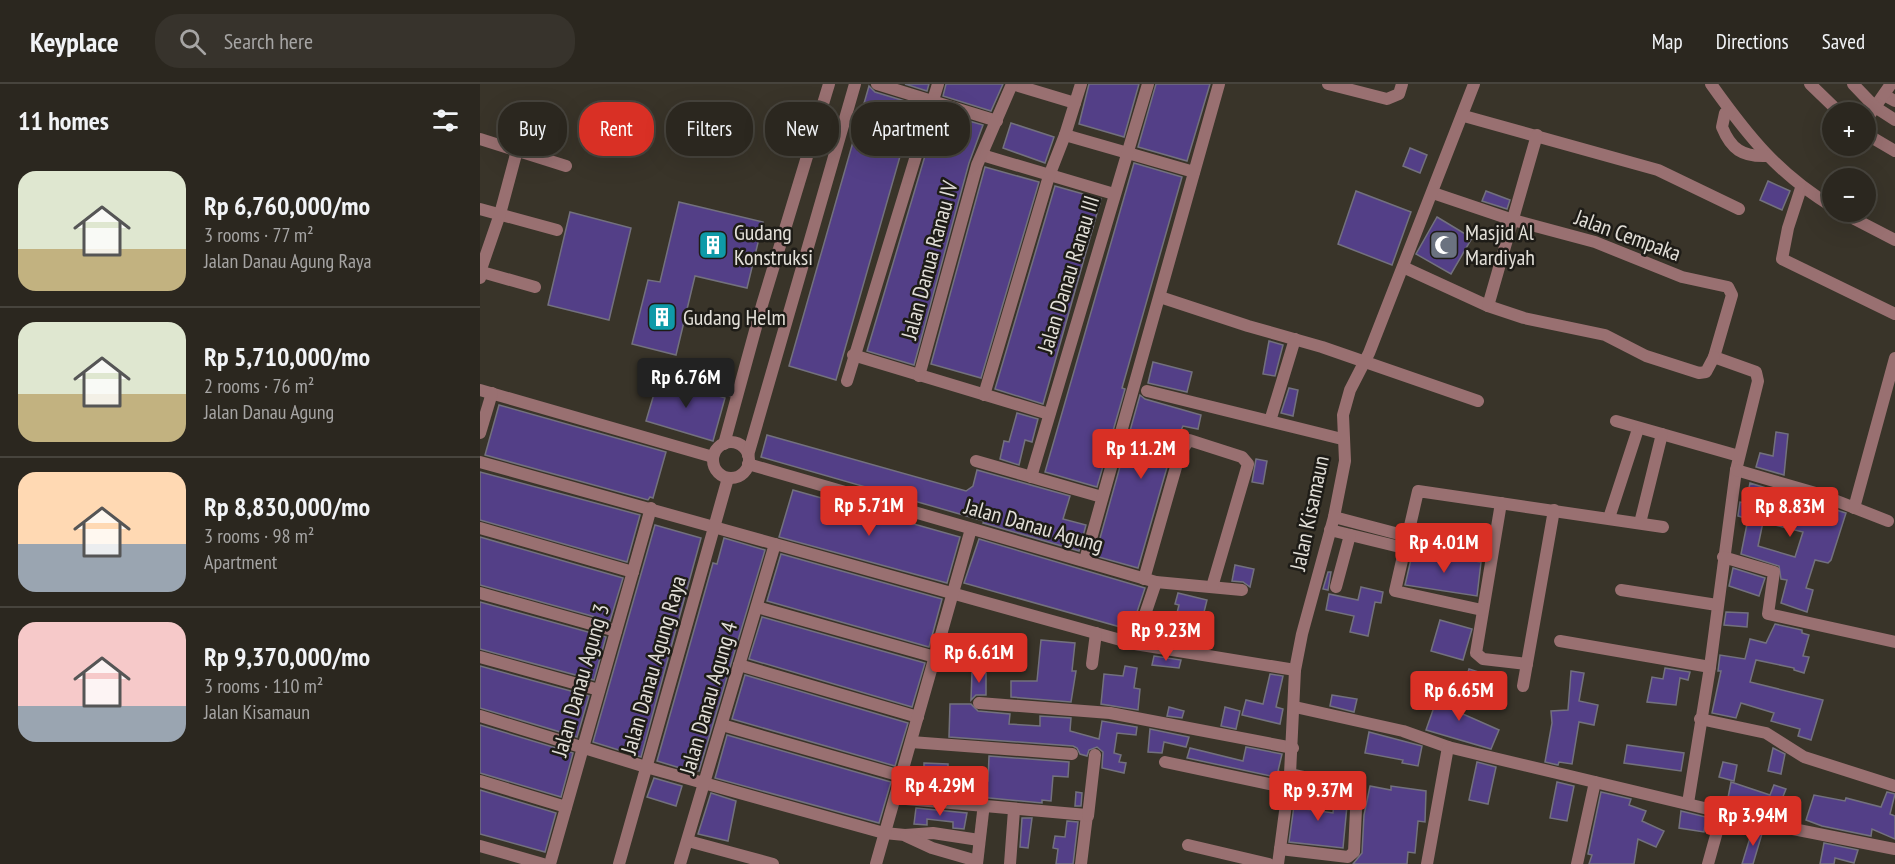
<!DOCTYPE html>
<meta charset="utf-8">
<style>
:root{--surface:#2b271f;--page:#37332c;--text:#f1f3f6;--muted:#a6a5a4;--line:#47443d;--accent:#d93025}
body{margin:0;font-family:"PT Sans Narrow",sans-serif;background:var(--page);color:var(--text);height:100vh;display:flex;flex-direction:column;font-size:22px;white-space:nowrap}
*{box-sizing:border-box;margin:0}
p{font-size:20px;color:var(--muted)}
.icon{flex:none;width:33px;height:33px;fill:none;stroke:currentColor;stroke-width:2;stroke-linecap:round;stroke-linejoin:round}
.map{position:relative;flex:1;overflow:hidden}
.side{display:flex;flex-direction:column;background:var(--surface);width:480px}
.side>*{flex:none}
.hud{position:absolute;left:18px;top:18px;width:570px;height:54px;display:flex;gap:12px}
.controls{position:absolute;left:1342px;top:18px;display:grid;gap:12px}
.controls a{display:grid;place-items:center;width:54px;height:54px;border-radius:50%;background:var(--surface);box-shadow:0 6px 24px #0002,0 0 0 2px var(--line);font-size:30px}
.price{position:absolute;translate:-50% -51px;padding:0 14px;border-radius:6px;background:var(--accent);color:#fff;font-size:20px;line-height:39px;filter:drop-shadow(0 2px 3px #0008)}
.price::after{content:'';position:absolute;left:50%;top:36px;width:18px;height:14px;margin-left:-9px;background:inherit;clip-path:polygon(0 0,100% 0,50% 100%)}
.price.active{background:#222;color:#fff}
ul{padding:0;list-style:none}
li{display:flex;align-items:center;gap:18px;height:150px;padding:0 18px}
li+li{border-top:2px solid var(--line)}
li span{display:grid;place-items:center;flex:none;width:168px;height:120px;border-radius:18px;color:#555}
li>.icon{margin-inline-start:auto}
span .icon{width:72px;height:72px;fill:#fffc;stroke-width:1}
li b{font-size:26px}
h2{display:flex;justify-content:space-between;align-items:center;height:72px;padding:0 18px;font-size:26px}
.chip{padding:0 21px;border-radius:24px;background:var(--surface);box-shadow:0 6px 24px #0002,0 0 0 2px var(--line);font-size:21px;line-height:54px}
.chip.active{background:var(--accent);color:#fff}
header{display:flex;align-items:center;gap:36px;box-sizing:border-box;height:84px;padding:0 30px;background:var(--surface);border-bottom:2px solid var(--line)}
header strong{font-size:28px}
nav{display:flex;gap:33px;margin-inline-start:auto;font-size:21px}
.search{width:420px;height:54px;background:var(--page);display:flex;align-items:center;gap:15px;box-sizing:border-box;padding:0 21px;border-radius:24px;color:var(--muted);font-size:22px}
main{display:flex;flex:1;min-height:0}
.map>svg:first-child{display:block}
.building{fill:#533f87;stroke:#73717e;stroke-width:1.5;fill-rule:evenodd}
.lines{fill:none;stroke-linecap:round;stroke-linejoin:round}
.minor{stroke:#997071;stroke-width:12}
.tertiary{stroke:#997071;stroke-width:12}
.labels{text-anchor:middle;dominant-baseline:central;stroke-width:5;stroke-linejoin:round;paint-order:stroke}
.poi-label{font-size:22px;fill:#e2dfd8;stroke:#1e1c17;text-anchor:start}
.street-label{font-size:22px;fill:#e2dfd8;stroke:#1e1c17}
</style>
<header>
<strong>Keyplace</strong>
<div class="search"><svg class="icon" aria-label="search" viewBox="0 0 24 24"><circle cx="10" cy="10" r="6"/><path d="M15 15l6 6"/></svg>Search here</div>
<nav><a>Map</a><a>Directions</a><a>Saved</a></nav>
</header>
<main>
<section class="side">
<h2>11 homes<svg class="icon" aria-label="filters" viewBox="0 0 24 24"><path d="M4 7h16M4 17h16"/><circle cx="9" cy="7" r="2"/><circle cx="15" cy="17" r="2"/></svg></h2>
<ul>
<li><span style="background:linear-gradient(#dfe7d0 65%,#c2b280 0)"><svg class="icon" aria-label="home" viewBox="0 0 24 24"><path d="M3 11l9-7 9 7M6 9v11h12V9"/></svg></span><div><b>Rp 6,760,000/mo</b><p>3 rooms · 77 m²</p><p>Jalan Danau Agung Raya</p></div></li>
<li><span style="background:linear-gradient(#dfe7d0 60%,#c2b280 0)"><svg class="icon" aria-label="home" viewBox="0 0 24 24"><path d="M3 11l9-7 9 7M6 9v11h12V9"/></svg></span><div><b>Rp 5,710,000/mo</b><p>2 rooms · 76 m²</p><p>Jalan Danau Agung</p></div></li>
<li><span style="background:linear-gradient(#ffd9b3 60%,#9aa5b1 0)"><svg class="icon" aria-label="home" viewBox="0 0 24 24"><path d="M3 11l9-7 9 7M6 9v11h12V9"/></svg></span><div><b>Rp 8,830,000/mo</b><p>3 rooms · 98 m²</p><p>Apartment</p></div></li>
<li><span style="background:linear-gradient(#f6c9c9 70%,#9aa5b1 0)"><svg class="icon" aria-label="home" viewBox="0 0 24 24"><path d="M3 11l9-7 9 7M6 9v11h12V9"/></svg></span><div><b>Rp 9,370,000/mo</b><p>3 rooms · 110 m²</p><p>Jalan Kisamaun</p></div></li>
</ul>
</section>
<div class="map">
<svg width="1415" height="780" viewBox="0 0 1415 780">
<rect width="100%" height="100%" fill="#393429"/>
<g class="building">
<path d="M425,0H449L447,7Z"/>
<path d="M466,0H523L511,27L463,12Z"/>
<path d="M609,0H659L644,53L599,40Z"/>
<path d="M676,0H730L707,77L658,63Z"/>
<path d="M389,2L395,8L435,20L356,296L309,282Z"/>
<path d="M458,28L503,41L489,79L434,281L387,267Z"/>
<path d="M531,39L574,53L565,79L523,64Z"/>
<path d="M930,64L947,71L940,89L923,82Z"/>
<path d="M654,79L702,93L642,304L645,305L617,403L565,388Z"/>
<path d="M505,83L559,98L501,294L451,280Z"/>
<path d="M1288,97L1310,107L1302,126L1280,116Z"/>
<path d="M575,102L621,115L563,320L515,305Z"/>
<path d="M876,107L931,128L912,181L858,160Z"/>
<path d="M1006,107L1030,116L1027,125L1002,117Z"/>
<path d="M199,118L283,138L267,204L215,192L196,271L152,260L168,196L180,198Z"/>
<path d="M90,128L151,144L129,236L68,221Z"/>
<path d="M957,133L992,154L971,190L936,170Z"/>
<path d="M789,257L803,261L795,292L783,290Z"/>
<path d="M673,278L712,288L707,308L668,299Z"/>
<path d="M179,293L245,314L233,357L166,337Z"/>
<path d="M809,304L818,306L813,332L801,329Z"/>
<path d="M660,311L665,315L721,331L718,345L703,342L692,366L658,484L615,472Z"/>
<path d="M19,321L186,368L173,414L170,413L168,416L5,371Z"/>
<path d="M537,329L558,335L552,358L545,356L539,381L520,375L524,357L529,358Z"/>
<path d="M1296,348L1308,350L1304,391L1276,383L1280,369L1293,372Z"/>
<path d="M287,351L486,407L493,402L497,386L590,412L583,435L606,441L599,467L503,439L504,437L281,373Z"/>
<path d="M776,375L787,377L783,400L772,398Z"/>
<path d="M0,388L160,431L147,478L0,436Z"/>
<path d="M1270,399L1366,429L1351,476L1348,479L1335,476L1326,504L1333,506L1327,528L1301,519L1307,496L1301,495L1299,482L1261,470L1268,435L1258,432L1260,418L1266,419ZM1283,438L1323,448L1315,473L1278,462Z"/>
<path d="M313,406L480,453L467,499L299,453Z"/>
<path d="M175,441L221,454L161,673L113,658Z"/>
<path d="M0,453L143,494L130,537L0,501Z"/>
<path d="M244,454L285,466L219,687L208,684L207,686L177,677L233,479L237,480Z"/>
<path d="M499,455L665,504L651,546L484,499Z"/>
<path d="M949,469L1001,478L997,512L925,501L932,471Z"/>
<path d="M301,470L462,515L449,563L287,517Z"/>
<path d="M755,481L774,485L770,503L763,498L752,497Z"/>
<path d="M1253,484L1285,494L1279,512L1249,502Z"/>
<path d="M848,488H851L848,506L843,505Z"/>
<path d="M881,503L903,508L901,519L895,518L888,552L870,548L874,532L846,526L849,510L878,516Z"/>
<path d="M698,509L727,516L721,540V544L733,546L729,564L690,557L699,521L695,520Z"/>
<path d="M0,518L126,553L114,596L0,565Z"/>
<path d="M1246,528L1268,529L1267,543L1244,541Z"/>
<path d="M282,533L445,579L432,623L269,575Z"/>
<path d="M960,536L992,545L983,576L951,567Z"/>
<path d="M1295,540L1322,546V549L1329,551L1323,572L1329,573L1324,589L1314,586V584L1276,576L1270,598L1343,616L1331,656L1318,652L1320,645L1291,637L1294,629L1261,619L1256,634L1232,629L1241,587H1238L1240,571L1265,575L1270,555L1286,559Z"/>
<path d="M561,556L595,559L592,587H596L591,618L531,613V597H557Z"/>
<path d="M674,572L701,576L699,584L672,581Z"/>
<path d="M0,582L109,612L97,653L0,624Z"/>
<path d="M645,582L657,584L654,604L660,605L658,626L621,620L624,590L643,592Z"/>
<path d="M1185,584L1210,588L1208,596L1200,594L1196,621L1167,618L1172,593L1183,595Z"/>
<path d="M989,585L1014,593L1008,612L983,604Z"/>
<path d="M1091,587L1104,589L1099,617L1118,621L1114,641L1099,638L1092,680L1079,678L1078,681L1065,678L1072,639L1071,627L1088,626Z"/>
<path d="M492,588L506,589V611H496L491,616Z"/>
<path d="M790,590L803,592L796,623L803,625L800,640L762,631L766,616L783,620Z"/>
<path d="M265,591L428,639L415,682L252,635Z"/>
<path d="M965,602L984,612L976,627L1019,646L1011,665L946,646L953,626Z"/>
<path d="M852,611L877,615L874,628L850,622Z"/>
<path d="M470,620H491L498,627L530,630L529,640L560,642V632L591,634L590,647L619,655L622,637L657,643L656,651L637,649L634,669L641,671L639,678L646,679L644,689L622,684L623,668L617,663L609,666L607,672L600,670L597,664L593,662L469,653Z"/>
<path d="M689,623L704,627L702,634L687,632Z"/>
<path d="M745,623L760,627L756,645L741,642Z"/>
<path d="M0,641L93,669L81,713L0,689Z"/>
<path d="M670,645L709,653L706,663L684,658L682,669L668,668Z"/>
<path d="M889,648L942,662L938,682L922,679L923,676L885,669Z"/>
<path d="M247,651L411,698L399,739L235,694Z"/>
<path d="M1147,661L1204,669L1201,687L1144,679Z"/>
<path d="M766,663L802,670L798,687L801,688L800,694L707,674L710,664L763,677Z"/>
<path d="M1293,664L1305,670L1301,690L1288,687Z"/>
<path d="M509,672L589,678L588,693L573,692L571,717L562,716V719L468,710L469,697H508Z"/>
<path d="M997,678L1016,683L1008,720L989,716Z"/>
<path d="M1243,678L1257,681L1254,697L1239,693Z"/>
<path d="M444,679L468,680V697H444Z"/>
<path d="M174,694L202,702L196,722L167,713Z"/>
<path d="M1077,698L1094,702L1087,737L1070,734Z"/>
<path d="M1251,698L1290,711L1294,701L1306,705L1298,725L1290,722L1287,731L1247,719Z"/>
<path d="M817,700L829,702L826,725L853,729L855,708L868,711L863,764L809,758Z"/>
<path d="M890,702L911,706V702L946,707L945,738L938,737L935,769L928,768L927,780H873L882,769L884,731Z"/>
<path d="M0,706L76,729L65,768L0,750Z"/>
<path d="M596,708L602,709L601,722H595Z"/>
<path d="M1121,708L1151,715L1149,721L1166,727L1162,737L1184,747L1176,763L1158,755L1154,780H1109L1112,771L1108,770Z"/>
<path d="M1407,708L1415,710L1410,730L1415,732V755L1392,745L1391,752L1342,742L1326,736L1334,711L1365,717L1366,714L1401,723Z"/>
<path d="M231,709L256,717L248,757L218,750Z"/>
<path d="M436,724L487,729L484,745L473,744V738L447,735V741L434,740Z"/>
<path d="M1201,727L1226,733L1224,748L1199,744Z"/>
<path d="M542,734H552L548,764L540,763Z"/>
<path d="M587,737L598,738L593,780H576L578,765L573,764L575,752L585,753Z"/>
<path d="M1273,744L1283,746L1273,780H1262Z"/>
<path d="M1344,759L1378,766L1374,779L1355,774L1354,780H1340Z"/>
</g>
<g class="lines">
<g class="minor">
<path d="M397,0L517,37"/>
<path d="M532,0L595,19"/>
<path d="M848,0L907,15L919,10L922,0"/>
<path d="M1231,0C1268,52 1298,90 1353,123"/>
<path d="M1404,11L1415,17"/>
<path d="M1250,27L1245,29L1242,43C1251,65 1262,73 1287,72"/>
<path d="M984,32L1178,86L1259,125"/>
<path d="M1386,36L1411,0"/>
<path d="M585,51L714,88"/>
<path d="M0,55L86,82"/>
<path d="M502,71L634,110"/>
<path d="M1321,104L1308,144L1302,175L1415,230"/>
<path d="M953,109L1033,136L1115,158L1202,193L1248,203L1252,211L1234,273L1276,288L1278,297L1256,386L1230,583L1208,719"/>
<path d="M0,125L77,146"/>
<path d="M1361,128L1415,156"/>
<path d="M923,183L1008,222L1044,234L1125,251L1166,272L1219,289L1226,288L1234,273"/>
<path d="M0,188L20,130L43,44"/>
<path d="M0,194L2,188L55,203"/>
<path d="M680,213L768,242L842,263L998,317"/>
<path d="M1008,222L1057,51"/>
<path d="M373,271L569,330"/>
<path d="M178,284L257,309"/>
<path d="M439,292L497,81L532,0"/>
<path d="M367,297L458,0"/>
<path d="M0,306L233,373"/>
<path d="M667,307L862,355"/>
<path d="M504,311L569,92L585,51L601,0"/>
<path d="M790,337L815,255"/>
<path d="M1136,337L1259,372"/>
<path d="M0,349L12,309"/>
<circle cx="251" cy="376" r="18"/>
<path d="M244,360L282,221L349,0"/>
<path d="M268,371L375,0"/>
<path d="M496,377L622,413"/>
<path d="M0,378L655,560L815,586"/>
<path d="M268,380L676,498L762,506"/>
<path d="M1256,386L1339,410L1408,437"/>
<path d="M551,393L668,0"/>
<path d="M1021,419L996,569L1003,575L1047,580"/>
<path d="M1374,424L1415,274"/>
<path d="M854,433L934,454"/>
<path d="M1129,434L1158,345"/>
<path d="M1160,439L1182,350"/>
<path d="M0,444L153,488"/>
<path d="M850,446L924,464L949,461L1012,471"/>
<path d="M1243,473L1294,488L1288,530L1415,558"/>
<path d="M605,476L739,0"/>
<path d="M664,495L700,369L709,356L762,373L768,380L732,503"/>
<path d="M856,503L870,451"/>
<path d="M1141,506L1237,521"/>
<path d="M0,509L136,547"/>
<path d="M277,523L455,573"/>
<path d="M1002,526L915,507L938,407L1183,443"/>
<path d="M1080,557L1230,583"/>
<path d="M655,560L676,498"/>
<path d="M0,573L119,606"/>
<path d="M612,580L616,549"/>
<path d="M259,581L438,633"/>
<path d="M1043,602L1074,426"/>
<path d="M499,619L630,629L813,664"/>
<path d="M815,623L923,647L968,663L1308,744L1415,765"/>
<path d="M0,632L166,683L404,749L425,751L453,749L499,756"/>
<path d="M1220,635L1286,649L1324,673L1415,702"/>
<path d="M242,641L421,692"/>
<path d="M431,658L592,670"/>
<path d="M685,678L808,704"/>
<path d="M0,697L86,723"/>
<path d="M415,714L607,731L601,780"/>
<path d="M608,732L615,671"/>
<path d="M426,752L452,764L497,777"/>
<path d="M208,757L293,780"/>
<path d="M708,761L789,780"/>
<path d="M0,762L63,780"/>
<path d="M800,765L868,773L874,768L877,704L810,690"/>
<path d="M70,780L171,424"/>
<path d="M139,780L248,394"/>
<path d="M200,780L295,460"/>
<path d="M396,780L491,445"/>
<path d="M497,780L503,728"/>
<path d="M530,780L534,726"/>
<path d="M798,780L810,690L815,586L822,550L854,433L865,377L863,331L870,306L889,269L994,0"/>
<path d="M947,780L968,663"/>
<path d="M1097,780L1115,698"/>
<path d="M1228,780L1243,726"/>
</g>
<g class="tertiary">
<path d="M1330,0L1359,28"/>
<path d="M1373,0L1395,23L1415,36"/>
<path d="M1386,50L1415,67"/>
</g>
</g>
<defs>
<g id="building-square" transform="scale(1.5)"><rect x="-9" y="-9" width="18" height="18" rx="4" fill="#0f9aa8" stroke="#1e1c17"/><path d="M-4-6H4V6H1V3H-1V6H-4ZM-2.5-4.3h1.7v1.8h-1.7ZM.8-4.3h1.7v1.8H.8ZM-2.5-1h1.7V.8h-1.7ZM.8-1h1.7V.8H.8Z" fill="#fff"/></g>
<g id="mosque-square" transform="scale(1.5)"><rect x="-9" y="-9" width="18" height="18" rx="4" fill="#6b7280" stroke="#1e1c17"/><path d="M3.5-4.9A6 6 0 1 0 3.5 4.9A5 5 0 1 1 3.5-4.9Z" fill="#fff"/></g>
</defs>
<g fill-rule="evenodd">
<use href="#building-square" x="233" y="161"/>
<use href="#mosque-square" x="964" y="161"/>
<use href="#building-square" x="182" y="233"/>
</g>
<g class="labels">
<g class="poi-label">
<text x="254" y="148">Gudang<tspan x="254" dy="25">Konstruksi</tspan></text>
<text x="985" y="148">Masjid Al<tspan x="985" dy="25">Mardiyah</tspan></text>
<text x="203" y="233">Gudang Helm</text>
</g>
<g class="street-label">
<text transform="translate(1148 151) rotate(20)">Jalan Cempaka</text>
<text transform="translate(449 176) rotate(-75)">Jalan Danua Ranau IV</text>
<text transform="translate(588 190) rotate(-73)">Jalan Danau Ranau III</text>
<text transform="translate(829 429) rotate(-78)">Jalan Kisamaun</text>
<text transform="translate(554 441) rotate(16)">Jalan Danau Agung</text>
<text transform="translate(173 581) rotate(-74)">Jalan Danau Agung Raya</text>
<text transform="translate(100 596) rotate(-74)">Jalan Danau Agung 3</text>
<text transform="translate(228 614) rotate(-74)">Jalan Danau Agung 4</text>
</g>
</g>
</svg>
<div class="controls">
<a>+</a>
<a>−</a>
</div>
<b class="price active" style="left:206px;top:325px">Rp 6.76M</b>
<b class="price" style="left:661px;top:396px">Rp 11.2M</b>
<b class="price" style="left:389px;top:453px">Rp 5.71M</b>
<b class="price" style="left:1310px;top:454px">Rp 8.83M</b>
<b class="price" style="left:964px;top:490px">Rp 4.01M</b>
<b class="price" style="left:686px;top:578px">Rp 9.23M</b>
<b class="price" style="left:499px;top:600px">Rp 6.61M</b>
<b class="price" style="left:979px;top:638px">Rp 6.65M</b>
<b class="price" style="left:460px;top:733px">Rp 4.29M</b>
<b class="price" style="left:838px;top:738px">Rp 9.37M</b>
<b class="price" style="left:1273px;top:763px">Rp 3.94M</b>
<div class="hud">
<a class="chip">Buy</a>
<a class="chip active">Rent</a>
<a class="chip">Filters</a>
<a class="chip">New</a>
<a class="chip">Apartment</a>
</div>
</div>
</main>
